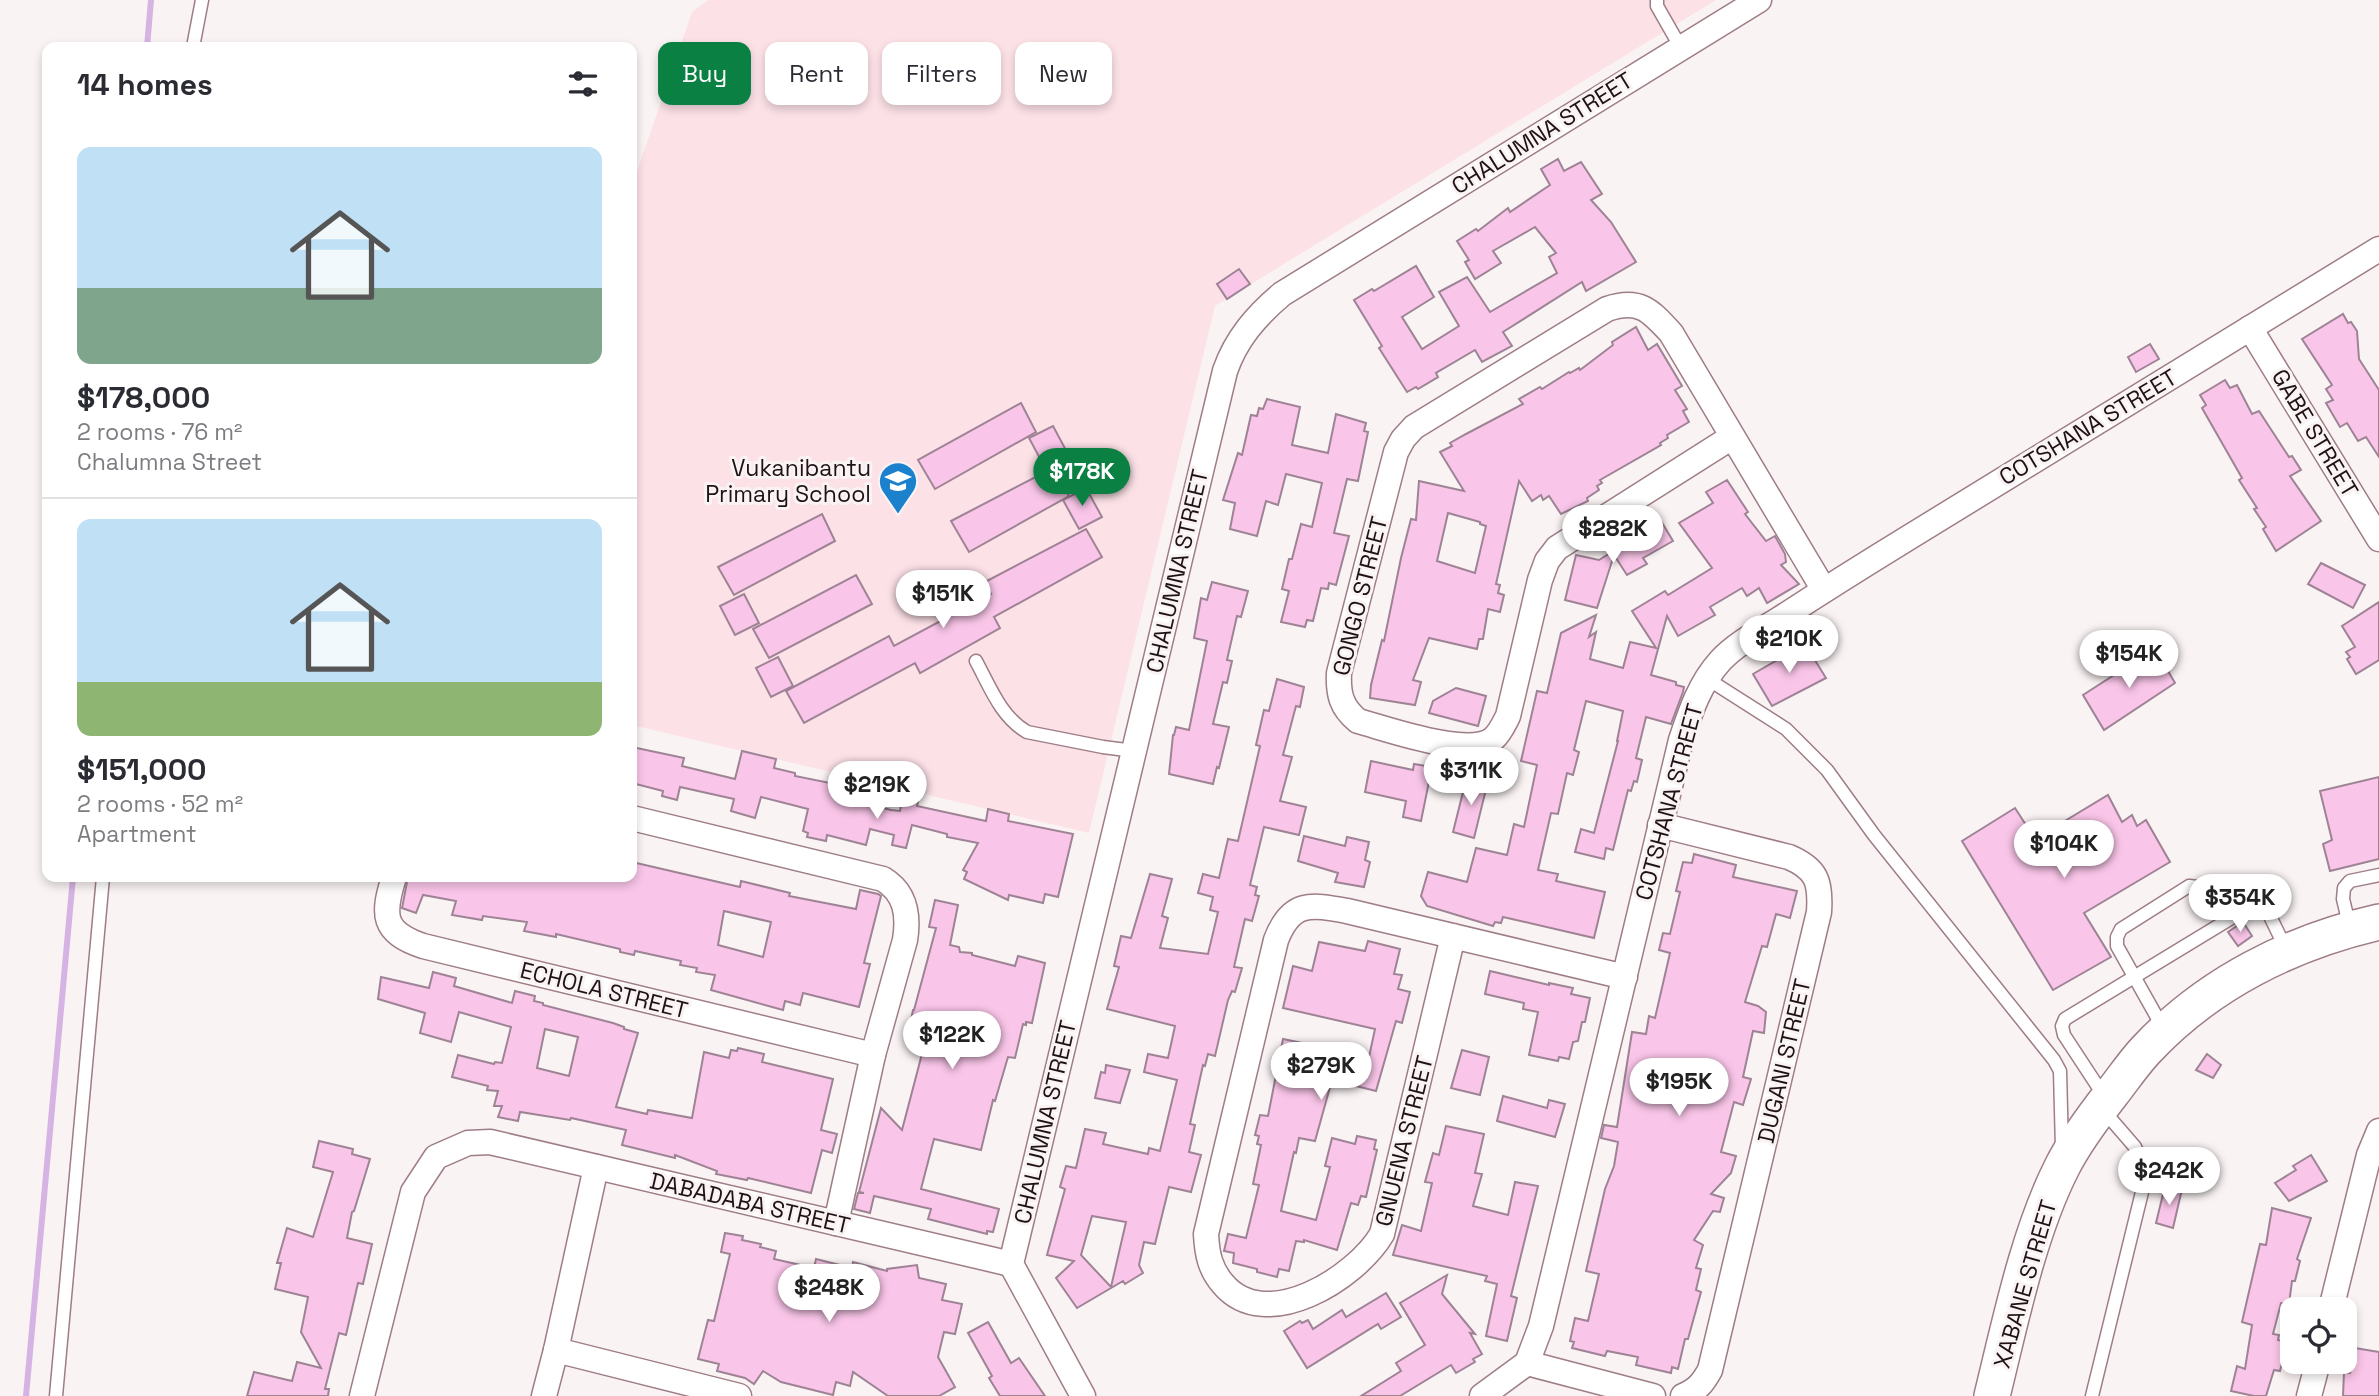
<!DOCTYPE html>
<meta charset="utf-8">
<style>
:root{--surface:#fff;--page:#f7f7f7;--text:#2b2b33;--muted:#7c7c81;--line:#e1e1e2;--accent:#0b8043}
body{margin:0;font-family:"Space Grotesk",sans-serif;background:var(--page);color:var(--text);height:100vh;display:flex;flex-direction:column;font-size:26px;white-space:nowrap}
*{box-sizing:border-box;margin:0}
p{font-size:23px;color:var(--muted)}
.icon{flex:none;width:38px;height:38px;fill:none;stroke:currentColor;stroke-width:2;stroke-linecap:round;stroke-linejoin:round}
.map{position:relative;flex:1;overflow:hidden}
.drawer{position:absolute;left:42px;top:42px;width:595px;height:840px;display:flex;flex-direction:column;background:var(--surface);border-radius:14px;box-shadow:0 4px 10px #0003}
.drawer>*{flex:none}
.banner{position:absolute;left:658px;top:42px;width:665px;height:63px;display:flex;gap:14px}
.fabs{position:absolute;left:2280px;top:1297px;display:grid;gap:14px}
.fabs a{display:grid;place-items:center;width:77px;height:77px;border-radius:14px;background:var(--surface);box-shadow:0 4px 10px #0003;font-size:35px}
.price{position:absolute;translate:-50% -60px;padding:0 16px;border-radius:24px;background:#fff;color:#222;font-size:23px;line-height:46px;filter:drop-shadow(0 2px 4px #0008)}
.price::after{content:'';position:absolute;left:50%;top:42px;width:21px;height:16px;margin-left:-10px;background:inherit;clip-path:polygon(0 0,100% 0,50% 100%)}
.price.active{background:var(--accent);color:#fff}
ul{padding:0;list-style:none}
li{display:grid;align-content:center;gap:14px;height:371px;padding:0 35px}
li+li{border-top:2px solid var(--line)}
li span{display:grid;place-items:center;height:217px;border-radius:14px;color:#555}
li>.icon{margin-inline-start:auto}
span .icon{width:126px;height:126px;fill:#fffc;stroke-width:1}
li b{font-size:30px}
h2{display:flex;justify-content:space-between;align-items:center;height:84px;padding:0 35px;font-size:30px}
.chip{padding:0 24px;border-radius:14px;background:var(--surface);box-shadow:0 4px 10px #0003;font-size:24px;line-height:63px}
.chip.active{background:var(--accent);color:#fff}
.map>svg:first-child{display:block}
.built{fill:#fce1e7}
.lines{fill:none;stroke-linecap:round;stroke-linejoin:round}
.stream{stroke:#d5b4e4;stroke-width:6}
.building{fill:#f9c5e8;stroke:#9e8395;stroke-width:2;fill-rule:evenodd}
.lane-casing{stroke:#9e7d86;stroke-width:15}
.street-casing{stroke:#9e7d86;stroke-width:27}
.secondary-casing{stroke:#9e7d86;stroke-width:38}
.lane{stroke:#fff;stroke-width:12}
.street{stroke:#fff;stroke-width:24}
.secondary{stroke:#fff;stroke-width:35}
.labels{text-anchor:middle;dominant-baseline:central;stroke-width:6;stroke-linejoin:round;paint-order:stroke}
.street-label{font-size:23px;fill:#1f1216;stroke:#faf3f4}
.poi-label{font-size:23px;fill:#1f1216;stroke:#faf3f4;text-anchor:end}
</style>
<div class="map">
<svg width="2379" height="1396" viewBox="0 0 2379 1396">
<rect width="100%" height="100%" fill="#faf3f4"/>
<path class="built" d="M708,0H1716L1215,306L1089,833L632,725V186L692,12Z"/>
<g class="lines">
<g class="stream">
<path d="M147,47L151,0"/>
<path d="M26,1396L73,877"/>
</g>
</g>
<g class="building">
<path d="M1558,159L1564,171L1581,162L1602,194L1591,200L1611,222L1636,262L1586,291L1582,282L1503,332L1512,346L1482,362L1475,350L1436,373L1438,377L1418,389L1416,387L1407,392L1379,348L1382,346L1354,300L1372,289L1374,291L1416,266L1434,297L1402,317L1422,349L1459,326L1439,292L1467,277L1490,312L1557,273L1549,257L1556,253L1535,227L1493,251L1501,263L1475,279L1465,262L1469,260L1457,241L1476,229L1478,231L1508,208L1510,212L1550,185L1541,169Z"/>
<path d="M1239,269L1250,284L1227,299L1217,284Z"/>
<path d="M2343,314L2348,323L2351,322L2357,331L2359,359L2379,390V457L2366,437L2358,441L2347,423L2340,427L2326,403L2333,400L2326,389L2332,385L2302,339Z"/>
<path d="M1636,327L1648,350L1657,344L1682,386L1675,390L1687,409L1683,411L1689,422L1667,435L1668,438L1660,443L1661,445L1600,480L1602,483L1597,486L1599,490L1587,498L1588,501L1561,514L1549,496L1543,500L1541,495L1532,501L1519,481L1496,584L1500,585L1498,593L1504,595L1500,612L1488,609L1483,639H1479L1477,649L1429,638L1413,680L1421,682L1415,705L1370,698L1371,685L1382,640L1384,641L1401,558L1411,519L1416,520L1419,481L1464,491L1440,452L1452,446L1450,443L1466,434L1523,404L1519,399L1540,387L1542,389L1569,372L1570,373L1579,368L1580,370L1613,345L1612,342ZM1448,513L1480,522V524L1486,526L1475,573L1437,561Z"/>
<path d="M2150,344L2159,359L2136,372L2128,357Z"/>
<path d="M2225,380L2230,388L2237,385L2252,414L2259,411L2289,457L2292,456L2301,470L2290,476L2321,521L2276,551L2263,529L2266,527L2254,509L2257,508L2239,480L2242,478L2202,408L2206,405L2200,395Z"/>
<path d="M1267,399L1300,407L1292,445L1328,453L1336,414L1366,423L1364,431L1368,432L1358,481L1347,479L1334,533L1349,536L1336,585L1329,583L1328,589L1321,588L1313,621L1307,620L1305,627L1281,622L1289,591L1282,589L1289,559H1292L1301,524L1312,527L1322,483L1286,474L1278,505L1266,501L1257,536L1230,529L1235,503L1223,500L1238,453L1242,455L1251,415L1257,416L1259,408L1263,409Z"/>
<path d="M1021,403L1036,432L935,489L918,460Z"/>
<path d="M1053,426L1068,454L1044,466L1029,438Z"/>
<path d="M1053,468L1069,496L969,552L951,521Z"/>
<path d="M1727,480L1748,512L1745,514L1766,541L1775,536L1785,554L1786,562L1781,565L1799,584L1767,603L1759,588L1747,596L1742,588L1710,607L1715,615L1678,636L1667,616L1651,675L1676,682V685L1684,687L1683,692L1671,724L1646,717L1636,758L1642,760L1637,782L1634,781L1631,791L1628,790L1613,850L1606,848L1604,859L1575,852L1581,829L1594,833L1618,741H1617L1623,711L1586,701L1574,750L1579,752L1573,775L1567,773L1558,814L1551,813L1538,870L1558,874L1556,881L1605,892L1594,938L1503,917L1501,923L1495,922L1493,926L1427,906L1421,896L1428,872L1467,882L1476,848L1507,855L1514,824L1524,827L1537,765L1521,761L1537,691L1547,693L1561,633L1596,615L1589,637L1596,632L1590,659L1623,668L1630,642L1656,648L1632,611L1665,591L1668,595L1712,568L1679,523L1713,503L1706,492Z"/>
<path d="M1086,488L1102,517L1079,529L1063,500Z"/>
<path d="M822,514L835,541L734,595L718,567Z"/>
<path d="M1661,521L1673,541L1643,558L1647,564L1627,575L1614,555L1597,608L1565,600L1576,555L1599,560Z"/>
<path d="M1086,529L1102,557L994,617L1000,628L920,673L915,663L804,723L786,691L889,636L894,646L991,594L985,582Z"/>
<path d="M2321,563L2365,585L2353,608L2308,584Z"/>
<path d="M856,575L872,604L769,658L753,629Z"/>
<path d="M1212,582L1248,591L1241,617L1237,616L1227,660L1232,661L1227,683L1223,682L1213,724L1229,727L1219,768L1217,767L1213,784L1169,774L1173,735H1174L1176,727L1189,730L1207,641L1194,638L1201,598L1207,600Z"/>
<path d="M744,594L759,623L735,635L720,606Z"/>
<path d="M2379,602V660L2356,674L2347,659L2350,657L2346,652L2355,647L2342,626Z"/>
<path d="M1805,644L1826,678L1772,706L1753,674Z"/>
<path d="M2157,652L2175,683L2104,730L2083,695L2128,666L2130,668Z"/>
<path d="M778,657L793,686L771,697L756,668Z"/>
<path d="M1277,679L1304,687L1300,707L1296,706L1283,755L1292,757L1280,801L1306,807L1299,835L1264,827L1250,885L1257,887L1255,895L1259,896L1252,921L1245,919L1234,967L1242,968L1235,992L1232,991L1228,1000L1215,1056L1208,1054L1205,1066L1203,1065L1190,1124L1195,1125L1189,1152L1201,1155L1191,1192L1169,1187L1155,1244L1144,1242L1139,1265L1143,1273L1125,1284L1123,1281L1077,1308L1056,1278L1074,1261L1047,1255L1065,1189L1060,1187L1066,1166L1076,1168L1085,1129L1106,1133L1103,1144L1148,1154L1149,1148L1160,1151L1177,1080L1144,1072L1148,1054L1168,1058L1175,1026L1107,1009L1119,967L1114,966L1121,936L1131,938L1150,874L1172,879L1162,916L1168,918L1160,948L1208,954L1218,912L1210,910L1213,897L1198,893L1203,874L1219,878L1228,839L1238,841L1260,746L1256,745L1264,710L1269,711ZM1092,1216L1126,1222L1111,1287L1081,1255Z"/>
<path d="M1456,688L1486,696L1478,726L1429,713L1433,701Z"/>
<path d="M632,747L684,758L682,766L735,779L742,751L776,759L774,768L795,773V776L840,785L837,796L891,810L900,811L902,799L918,802L917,806L986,821L988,809L1009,814L1008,821L1073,834L1058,897L1045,894L1043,903L1009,895L1008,900L964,879L967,872L963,870L978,843L947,837V834L912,825L906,848L892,845L894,835L870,829L866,845L827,835L826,841L807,837L808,833L803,831L808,809L761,797L755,818L731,811L734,799L680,787L677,800L662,796L663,791L632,783Z"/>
<path d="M1371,761L1413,770L1414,764L1432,767L1421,821L1403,817L1406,801L1365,792Z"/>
<path d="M1467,776L1488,781L1474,838L1453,832Z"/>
<path d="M2379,777V859L2330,871L2323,844L2332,840L2320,791Z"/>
<path d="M2108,795L2122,822L2132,815L2137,826L2146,820L2170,862L2084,913L2111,957L2053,990L1962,841L2015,808L2035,839Z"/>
<path d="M1304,836L1345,846L1347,837L1369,842L1365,860L1370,862L1364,887L1335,882L1338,873L1298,861Z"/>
<path d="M1694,854L1736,865L1733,877L1797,891L1790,918L1776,914L1767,947L1762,946L1745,1002L1758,1006L1766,1012L1764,1033L1753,1031L1743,1077L1751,1079L1743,1105L1734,1102L1721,1152L1736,1156L1731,1173L1711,1194L1724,1198L1720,1212L1713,1211L1694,1240L1703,1245L1696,1268L1701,1269L1696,1290L1701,1292L1688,1339H1685L1678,1369L1672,1367L1671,1373L1636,1365L1638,1357L1607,1351L1605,1356L1572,1348L1574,1342L1570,1341L1575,1318L1588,1321L1599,1274L1586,1271L1605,1189L1614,1166L1618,1142L1601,1138L1604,1125L1617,1127L1632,1032L1646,1034L1649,1016L1655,1018L1670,953L1659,950L1663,933L1670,934L1680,892L1676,891L1683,862L1692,863Z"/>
<path d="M632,862L740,887L741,881L790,893L789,896L856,909L860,890L878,894L881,896L864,963L870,964L859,1007L803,993L800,1005L785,1001L783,1010L711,990L715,975L696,972L697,968L680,965L681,961L635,951L634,955L620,952V949L556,934V937L524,931L527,922L483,916L482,920L452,915L456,901L423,895L416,913L402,908L408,877H632ZM724,911L771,922L763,957L718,945Z"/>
<path d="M935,900L958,905L950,945L959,947L960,952L972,953V955L1015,966L1018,956L1045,963L1032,1023L1026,1022V1025L1023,1024L1015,1058L1008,1057L995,1101L993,1100L981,1150L934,1139L921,1189L999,1209L993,1232L987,1231V1234L928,1219L931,1209L874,1196L870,1213L854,1209L858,1193H864L859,1192L881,1108L902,1130L923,1050L913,1048L915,1037L908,1035L913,1010H914L936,928L929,927Z"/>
<path d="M2243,922L2252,936L2238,946L2228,932Z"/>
<path d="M1368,941L1400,949L1394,974L1402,975L1398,989L1410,992L1402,1023L1396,1021L1376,1091L1332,1080L1315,1141L1299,1138L1296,1153L1294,1152L1281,1211L1316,1220L1330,1167L1325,1166L1332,1138L1355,1144L1357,1136L1376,1140L1374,1149L1377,1150L1366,1197L1361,1196L1358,1205L1351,1203L1337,1250L1304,1240V1242L1296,1241L1289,1271L1279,1269L1277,1277L1257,1272V1269L1233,1263L1234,1253L1224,1251L1228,1234L1246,1238L1259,1185L1253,1184L1261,1145L1257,1144L1259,1136L1255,1135L1260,1115L1268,1116L1283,1039L1369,1057L1375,1029L1283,1008L1293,966L1312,971L1319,942L1365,951Z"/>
<path d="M1490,971L1549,985V983L1573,988L1571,994L1590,998L1585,1022H1582L1578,1041L1573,1042L1569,1059L1559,1057L1558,1061L1529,1055L1538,1012L1523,1009L1524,1003L1485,994Z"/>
<path d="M433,972L456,978L454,986L512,1003L515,991L535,996L534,1001L543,1003V1005L613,1023L624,1027V1029L638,1033L616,1107L647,1114L648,1110L692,1118L704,1052L729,1058L731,1050L737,1051L738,1048L764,1054L762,1062L833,1079L821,1130L837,1134L832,1153L822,1150L811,1193L748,1178L747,1180L716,1174L717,1171L675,1155V1158L622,1145L626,1130L571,1118L570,1120L520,1112L518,1121L498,1117L502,1106H494L498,1091L487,1090L488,1086L452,1077L458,1055L494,1064L495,1062L502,1063L511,1027L459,1012L451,1042L420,1033L425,1013L378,999L381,977L429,988ZM545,1029L578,1037L569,1076L537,1068Z"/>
<path d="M1462,1050L1489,1057L1480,1095L1451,1088Z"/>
<path d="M2207,1054L2221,1065L2213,1078L2196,1070Z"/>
<path d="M1106,1065L1130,1070L1120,1103L1095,1098L1101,1072L1105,1073Z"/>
<path d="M1503,1096L1547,1108L1549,1100L1565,1104L1555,1137L1497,1121Z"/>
<path d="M1446,1126L1484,1134L1475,1173L1482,1174L1473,1206L1508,1215L1515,1182L1538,1186L1511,1296L1517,1298L1507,1341L1486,1336L1497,1284L1485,1281L1487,1276L1393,1255L1402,1225L1421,1231L1432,1183L1425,1182L1433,1153L1439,1155Z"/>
<path d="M319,1141L353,1149L352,1154L370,1159L354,1211L352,1212L347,1238L372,1244L363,1284L358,1283L346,1335L339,1333L325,1389H329L328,1396H247L254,1372L292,1381L297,1362L321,1368L301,1332L308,1297L275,1289L281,1263H277L287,1228L313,1237L333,1172L313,1167Z"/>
<path d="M2311,1155L2327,1181L2289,1201L2275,1183L2296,1170L2293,1166Z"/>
<path d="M2165,1186L2182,1189L2173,1228L2156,1223Z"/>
<path d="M2272,1208L2311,1218L2297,1259L2300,1261L2295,1281H2292L2289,1304L2281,1303L2273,1334L2279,1335L2278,1340L2287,1342L2280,1371L2274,1370L2266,1396H2254L2231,1391L2237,1366L2245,1369L2252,1325L2242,1322L2260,1244L2266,1245Z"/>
<path d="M725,1233L743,1236L742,1240L761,1244L760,1247L776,1251L774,1259L814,1268L816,1259L852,1268L853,1262L887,1271V1269L917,1265L919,1278L946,1284L942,1300L962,1304L955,1334L944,1332L938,1357L955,1387L939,1396H888L853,1372L850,1386L836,1382L833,1395L781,1382L763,1371L754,1384L745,1378L717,1371L719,1364L698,1359L708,1320L714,1321L730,1254L721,1252Z"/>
<path d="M1447,1275L1442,1294L1475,1334L1470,1333L1482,1354L1473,1359L1475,1362L1456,1373L1451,1365L1400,1396H1361L1401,1371L1396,1363L1425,1345L1400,1303Z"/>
<path d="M1386,1293L1401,1317L1381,1329L1378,1324L1307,1368L1284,1331L1300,1321L1302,1323L1308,1320L1313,1329L1342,1310L1346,1317Z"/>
<path d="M988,1322L1011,1363L1019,1358L1045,1396H1000L989,1378L992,1376L968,1333Z"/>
<path d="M2355,1348L2379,1352V1396H2343L2344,1372L2350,1373Z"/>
</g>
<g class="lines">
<g class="lane-casing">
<g id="lane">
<path d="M1657,0V6L1681,48"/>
<path d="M193,47L202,0"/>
<path d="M976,661C990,687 1001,717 1027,732L1103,747L1134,751"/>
<path d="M1706,678L1786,729L1827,770L1874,835L2054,1060L2060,1071L2062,1149"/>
<path d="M2350,928L2343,899L2344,888L2350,881L2379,875"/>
<path d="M2163,1028L2117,946V937L2121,929L2189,886C2208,885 2216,908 2224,922"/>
<path d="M2104,1096L2064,1035L2062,1026L2065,1019L2251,906L2261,907L2267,910L2287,951"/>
<path d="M56,1396L103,877"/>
<path d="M2092,1396L2143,1188V1164L2135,1147L2103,1110"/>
</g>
</g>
<g class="street-casing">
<g id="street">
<path d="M2250,328L2379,539"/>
<path d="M1732,437L1557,548L1547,561L1540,580L1508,716C1504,724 1500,733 1493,739C1468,758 1388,729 1358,721C1341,707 1338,694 1339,673L1396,452L1403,439L1414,427L1607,309C1639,298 1650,310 1671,333L1824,590"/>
<path d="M632,818L883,879C906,893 909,915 905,940L873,1055L836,1223"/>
<path d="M1660,825L1789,857C1817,869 1821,882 1819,912L1710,1370C1703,1383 1697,1390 1683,1396"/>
<path d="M394,877C382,915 382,932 423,946L873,1055"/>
<path d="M1453,936L1382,1234C1356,1278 1266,1335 1223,1284C1210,1269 1207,1254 1206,1234L1276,940C1291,901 1310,904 1347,911L1625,977"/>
<path d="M2331,1309L2369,1155L2379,1131"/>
<path d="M556,1350L739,1396"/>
<path d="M1527,1363L1653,1396"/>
<path d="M362,1396L413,1192L436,1157L468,1143L490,1142L1011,1264"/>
<path d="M544,1396L556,1350L596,1167"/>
<path d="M1083,1396L1011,1264L1225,371C1236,339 1256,316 1282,294L1759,0"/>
<path d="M1482,1396L1527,1363L1541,1326L1681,740C1691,710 1700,683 1721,660C1737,643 1759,632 1778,620C1821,592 1864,565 1908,538C2065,441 2222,345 2379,249"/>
<path d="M2309,1396L2318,1362"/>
</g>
</g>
<g class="secondary-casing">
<path id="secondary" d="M1992,1396C2010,1323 2028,1234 2062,1167C2075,1141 2094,1116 2112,1093C2123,1079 2133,1064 2145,1051C2207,984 2291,942 2379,922"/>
</g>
<use href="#lane" class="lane"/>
<use href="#street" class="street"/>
<use href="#secondary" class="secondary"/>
</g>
<defs>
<g id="school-pin" transform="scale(2.0125)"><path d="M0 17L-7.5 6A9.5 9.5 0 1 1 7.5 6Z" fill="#1c81cd" stroke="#faf3f4"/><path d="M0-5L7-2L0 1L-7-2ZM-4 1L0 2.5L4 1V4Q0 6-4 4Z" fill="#fff"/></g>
</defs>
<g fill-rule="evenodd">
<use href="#school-pin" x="898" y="481"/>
</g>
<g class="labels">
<g class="street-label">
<text transform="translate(1542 133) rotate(-32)">CHALUMNA STREET</text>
<text transform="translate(2088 427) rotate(-31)">COTSHANA STREET</text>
<text transform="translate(2315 433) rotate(59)">GABE STREET</text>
<text transform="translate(1177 571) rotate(-77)">CHALUMNA STREET</text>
<text transform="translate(1360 596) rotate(-76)">GONGO STREET</text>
<text transform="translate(1669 802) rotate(-75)">COTSHANA STREET</text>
<text transform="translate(604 990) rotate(14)">ECHOLA STREET</text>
<text transform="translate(1784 1061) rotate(-77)">DUGANI STREET</text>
<text transform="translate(1045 1122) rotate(-77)">CHALUMNA STREET</text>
<text transform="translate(1404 1141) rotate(-76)">GNUENA STREET</text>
<text transform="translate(750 1203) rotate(13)">DABADABA STREET</text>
<text transform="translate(2025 1284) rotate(-74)">XABANE STREET</text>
</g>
<g class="poi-label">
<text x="871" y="468">Vukanibantu<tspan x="871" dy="26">Primary School</tspan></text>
</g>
</g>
</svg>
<div class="fabs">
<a><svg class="icon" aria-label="locate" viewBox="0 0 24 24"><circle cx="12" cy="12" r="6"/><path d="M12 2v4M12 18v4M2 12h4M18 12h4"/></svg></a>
</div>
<b class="price active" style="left:1082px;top:508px">$178K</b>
<b class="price" style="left:1613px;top:565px">$282K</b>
<b class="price" style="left:943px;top:630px">$151K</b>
<b class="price" style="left:1789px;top:675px">$210K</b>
<b class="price" style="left:2129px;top:690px">$154K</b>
<b class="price" style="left:1471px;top:807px">$311K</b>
<b class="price" style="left:877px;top:821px">$219K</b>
<b class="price" style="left:2064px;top:880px">$104K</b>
<b class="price" style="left:2240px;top:934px">$354K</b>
<b class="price" style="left:952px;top:1071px">$122K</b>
<b class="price" style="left:1321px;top:1102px">$279K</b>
<b class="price" style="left:1679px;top:1118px">$195K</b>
<b class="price" style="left:2169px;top:1207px">$242K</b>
<b class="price" style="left:829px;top:1324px">$248K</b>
<div class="banner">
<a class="chip active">Buy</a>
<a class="chip">Rent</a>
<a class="chip">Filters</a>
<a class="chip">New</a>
</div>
<section class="drawer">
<h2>14 homes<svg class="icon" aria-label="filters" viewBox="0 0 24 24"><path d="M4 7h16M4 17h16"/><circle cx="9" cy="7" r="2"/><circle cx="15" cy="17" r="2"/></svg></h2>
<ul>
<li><span style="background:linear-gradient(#bfe0f5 65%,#7fa58c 0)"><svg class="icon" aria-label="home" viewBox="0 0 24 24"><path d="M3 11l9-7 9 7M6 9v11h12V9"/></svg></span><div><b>$178,000</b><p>2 rooms · 76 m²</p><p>Chalumna Street</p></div></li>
<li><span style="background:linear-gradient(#bfe0f5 75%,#8fb573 0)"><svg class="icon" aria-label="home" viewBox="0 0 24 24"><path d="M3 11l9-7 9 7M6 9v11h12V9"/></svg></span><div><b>$151,000</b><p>2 rooms · 52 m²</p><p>Apartment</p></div></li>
</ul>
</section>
</div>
